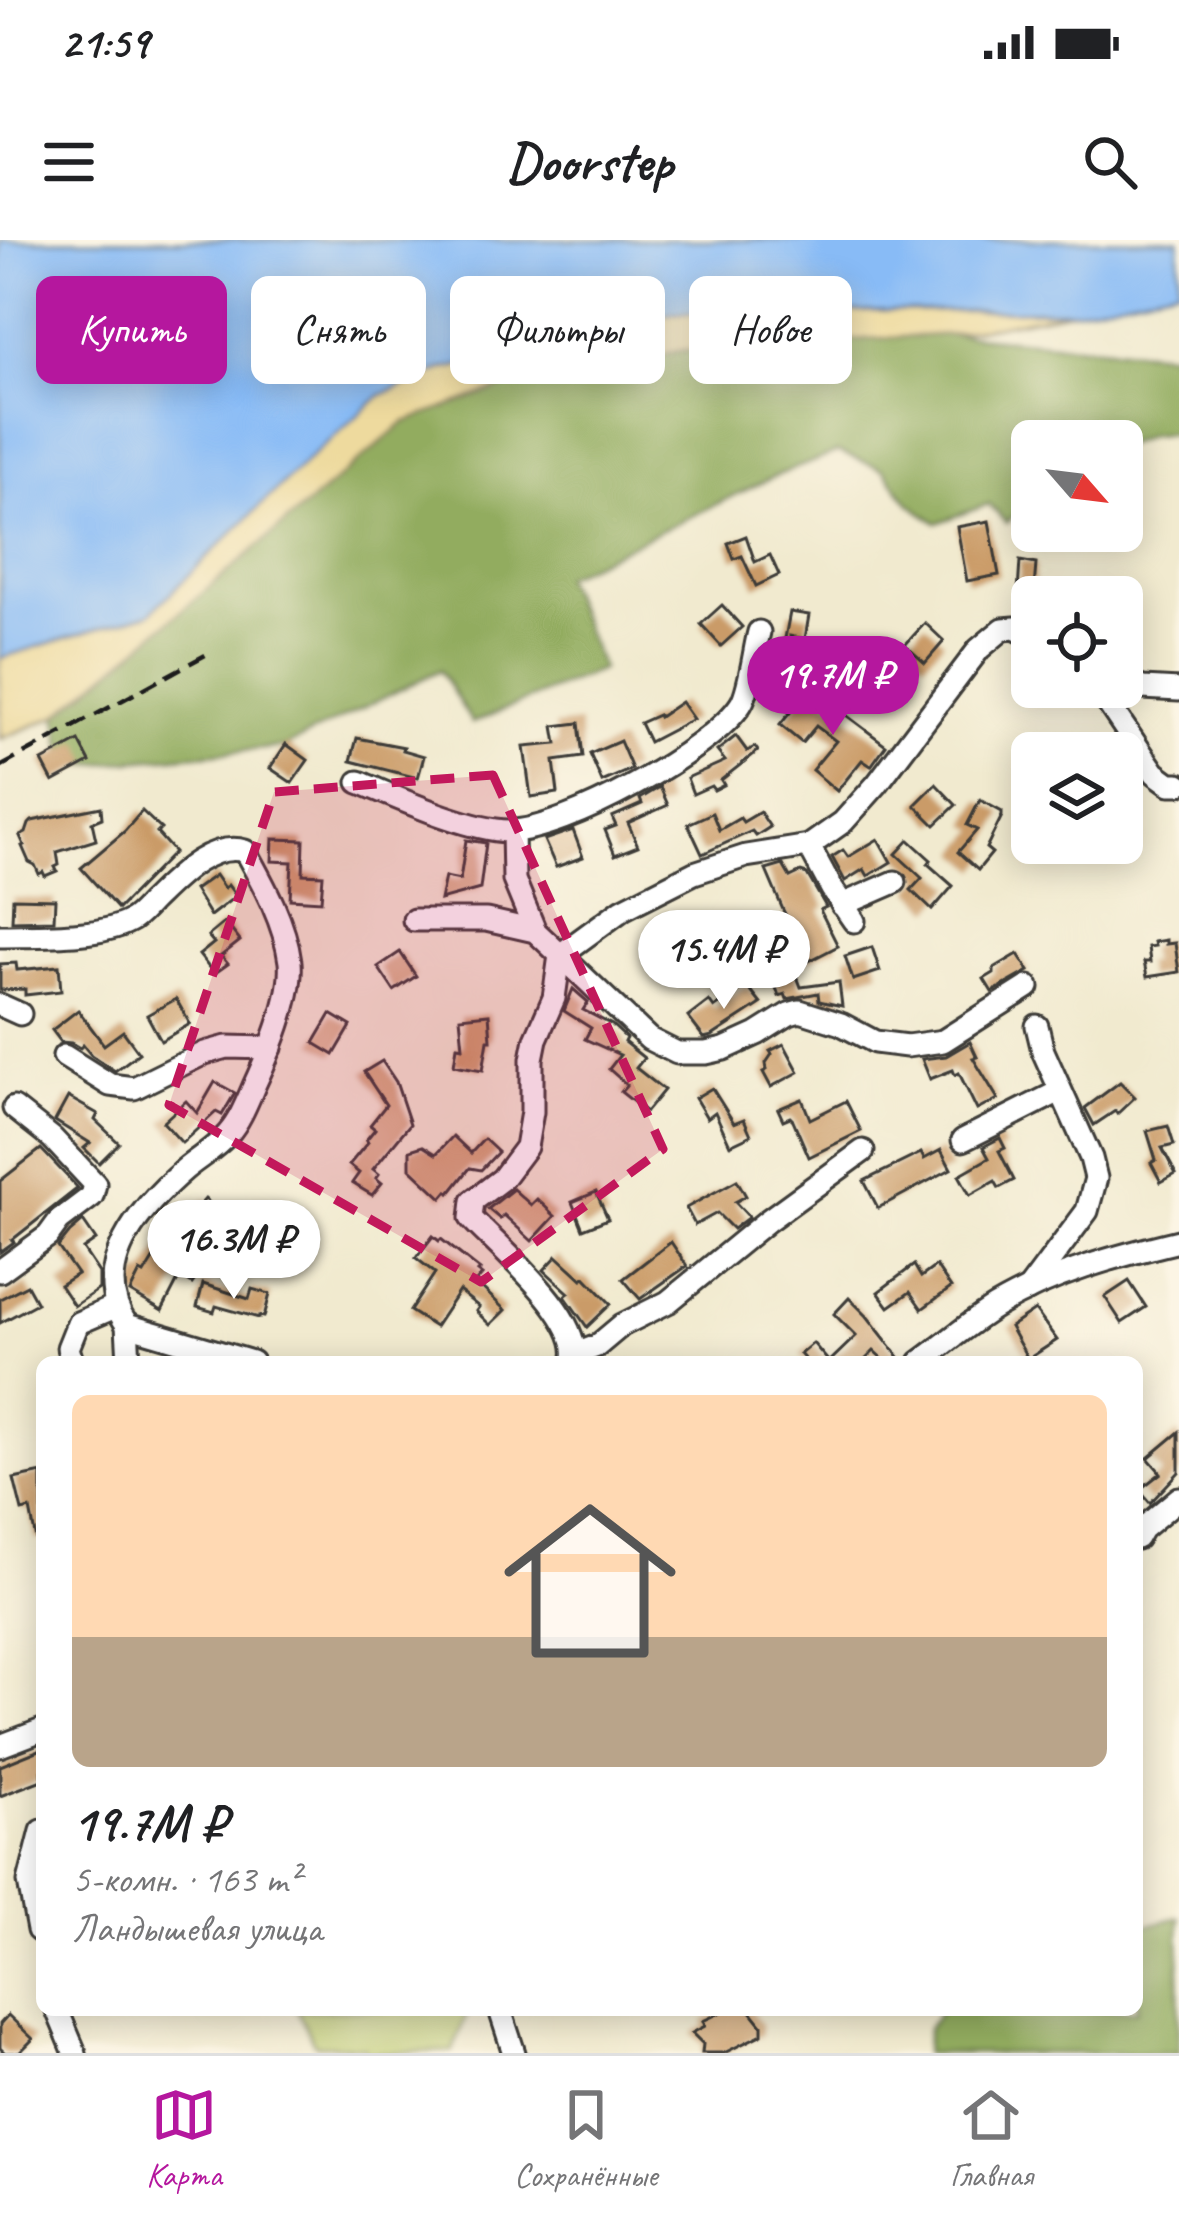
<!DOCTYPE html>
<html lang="ru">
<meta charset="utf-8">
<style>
:root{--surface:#fff;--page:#f2f2f2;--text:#202124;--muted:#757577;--line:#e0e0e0;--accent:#b5179e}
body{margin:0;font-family:Caveat,sans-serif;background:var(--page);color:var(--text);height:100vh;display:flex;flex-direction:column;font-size:45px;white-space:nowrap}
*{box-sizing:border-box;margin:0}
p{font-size:39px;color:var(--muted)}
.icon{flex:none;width:66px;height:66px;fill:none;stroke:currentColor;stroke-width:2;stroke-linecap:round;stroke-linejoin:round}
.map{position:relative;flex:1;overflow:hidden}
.drawer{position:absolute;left:36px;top:1116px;width:1107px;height:660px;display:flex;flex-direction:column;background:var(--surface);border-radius:18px;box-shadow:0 6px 30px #0003}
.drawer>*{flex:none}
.banner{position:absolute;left:36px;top:36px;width:1107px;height:108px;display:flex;gap:24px}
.needle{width:78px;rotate:118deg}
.fabs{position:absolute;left:1011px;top:180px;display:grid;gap:24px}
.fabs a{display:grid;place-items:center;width:132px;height:132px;border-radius:18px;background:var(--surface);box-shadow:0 6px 30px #0003;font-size:60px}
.price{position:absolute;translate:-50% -102px;padding:0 27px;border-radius:42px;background:#fff;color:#222;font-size:39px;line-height:78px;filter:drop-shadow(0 3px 6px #0008)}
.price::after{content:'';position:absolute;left:50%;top:72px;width:36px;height:27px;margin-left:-18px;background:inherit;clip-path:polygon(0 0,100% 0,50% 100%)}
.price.selected{background:var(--accent);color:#fff}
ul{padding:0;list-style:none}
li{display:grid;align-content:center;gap:24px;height:636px;padding:0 36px}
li+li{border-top:3px solid var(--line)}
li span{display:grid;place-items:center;height:372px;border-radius:18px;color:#555}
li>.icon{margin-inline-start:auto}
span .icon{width:216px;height:216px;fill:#fffc;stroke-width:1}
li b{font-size:51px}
.pill{padding:0 42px;border-radius:18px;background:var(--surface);box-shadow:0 6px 30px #0003;font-size:42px;line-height:108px}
.pill.selected{background:var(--accent);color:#fff}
.status{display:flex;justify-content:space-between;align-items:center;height:84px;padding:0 60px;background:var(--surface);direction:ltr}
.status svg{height:33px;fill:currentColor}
header{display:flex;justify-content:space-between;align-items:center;height:156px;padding:0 36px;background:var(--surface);font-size:54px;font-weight:800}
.menu{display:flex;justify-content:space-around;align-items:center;height:168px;border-top:3px solid var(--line);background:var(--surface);font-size:33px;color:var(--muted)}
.menu a{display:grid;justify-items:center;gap:6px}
.menu .selected{color:var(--accent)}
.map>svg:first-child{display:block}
.green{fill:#b9c86b;stroke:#6a7244;stroke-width:3}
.forest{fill:#92ac5f;stroke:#57643e;stroke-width:3}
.sand{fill:#eeda9e;stroke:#857b5d;stroke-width:3}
.water{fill:#88bbf6;stroke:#526c89;stroke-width:3}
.building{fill:#ca9b68}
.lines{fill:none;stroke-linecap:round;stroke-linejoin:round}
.minor-casing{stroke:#3c3b37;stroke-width:27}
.minor{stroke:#fff;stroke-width:21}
.rail{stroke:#1c1c1c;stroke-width:4.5;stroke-dasharray:18 9;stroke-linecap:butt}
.marked{fill:#c2185b;fill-opacity:0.2;stroke:#c2185b;stroke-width:9;stroke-dasharray:24 15;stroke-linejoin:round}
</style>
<div class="status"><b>21:59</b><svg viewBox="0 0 49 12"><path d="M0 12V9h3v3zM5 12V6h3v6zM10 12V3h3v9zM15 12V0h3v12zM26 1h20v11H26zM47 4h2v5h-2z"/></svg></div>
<header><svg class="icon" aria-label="menu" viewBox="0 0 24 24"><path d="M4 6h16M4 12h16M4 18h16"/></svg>Doorstep<svg class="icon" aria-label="search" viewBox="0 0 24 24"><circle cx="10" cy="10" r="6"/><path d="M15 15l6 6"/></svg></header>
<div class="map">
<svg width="1179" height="1813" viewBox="0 0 1179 1813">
<rect width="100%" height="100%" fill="#fcf5e5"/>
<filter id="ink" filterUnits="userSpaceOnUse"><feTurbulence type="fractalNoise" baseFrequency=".00833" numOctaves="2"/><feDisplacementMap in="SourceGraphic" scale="24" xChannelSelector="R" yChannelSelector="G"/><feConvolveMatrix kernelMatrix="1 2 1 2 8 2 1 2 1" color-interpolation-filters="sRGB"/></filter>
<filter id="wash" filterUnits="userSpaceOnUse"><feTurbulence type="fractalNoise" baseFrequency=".004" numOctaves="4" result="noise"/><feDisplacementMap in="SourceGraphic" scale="48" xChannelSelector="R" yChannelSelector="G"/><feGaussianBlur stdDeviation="2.7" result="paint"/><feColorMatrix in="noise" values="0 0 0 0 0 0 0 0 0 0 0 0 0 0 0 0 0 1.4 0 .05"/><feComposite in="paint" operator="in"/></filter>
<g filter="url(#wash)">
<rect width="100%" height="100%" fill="#f1eacf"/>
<path class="green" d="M297,1770H468L453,1811L366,1813L365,1807L318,1805L313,1802Z"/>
<g class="forest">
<path d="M952,94L1179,114V193L1149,195L1122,206V201H1032V259L1006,283L989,264L937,283L910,264L883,229L838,212L778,235L563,337L602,429L472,483L440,430L284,507L65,527L57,476L405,182L527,139L684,110Z"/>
<path d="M1179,1677V1813H925L928,1788L941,1770H1137V1685L1145,1686Z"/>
</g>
<path class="sand" d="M1074,70L952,94L684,110L527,139L405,182L57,476L0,499V418L150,373L303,224L381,154L443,129L539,109L598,84L674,73Z"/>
<path class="water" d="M0,0H1179V47L1074,70L674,73L599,84L539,109L444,129L381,155L303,224L150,373L0,418Z"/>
<g id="blocks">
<g class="building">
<path d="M989,281L999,335L967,341L957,287Z"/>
<path d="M746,296L755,322L770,315L779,335L756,346L742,316L734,319L728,303Z"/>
<path d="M1020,321L1036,324L1032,373L1019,372L1020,368L1017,367Z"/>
<path d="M722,365L742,387L721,406L701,384Z"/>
<path d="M790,372L809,375L805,399L790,396L794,431L771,434L769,415L782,414Z"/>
<path d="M925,383L944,401L925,423L905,405Z"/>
<path d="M810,448L886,505L871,526L862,520L837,551L812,530L836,501L816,486L802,503L780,485Z"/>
<path d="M681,462L693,479L649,502L640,483L658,475L659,477Z"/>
<path d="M579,483L583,517L554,521L558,553L531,557L524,507L557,504L554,486Z"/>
<path d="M736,496L747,511L755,507L758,511L721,540L724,545L714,550L711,546L693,554L687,538L725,521L717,511Z"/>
<path d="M357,498L404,507L403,510L424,516L418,538L351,521Z"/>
<path d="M79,501L90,522L53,542L42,521Z"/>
<path d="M620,501L632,529L602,542L590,514Z"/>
<path d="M286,504L308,520L292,543L270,528Z"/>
<path d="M936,544L956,565L935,585L915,565Z"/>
<path d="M660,547L668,565L628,583L638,606L615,615L605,590L616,586L612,577L642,564L640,559Z"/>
<path d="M980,560L1002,572V576L986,608L992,613L978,630L958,612L977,590L967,585Z"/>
<path d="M101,567L102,578L92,582L96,600L57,612L59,625L55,627L57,631L45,636L43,632L39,634L35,625L29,622L22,606L24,605L20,596L26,593L29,584L32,581Z"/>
<path d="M142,571L161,589L157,593L174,612L118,669L81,628L125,591Z"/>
<path d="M760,572L770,587L756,596L752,591L702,614L688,584L712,573L719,590L740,578L743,582Z"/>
<path d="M573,590L583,617L556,627L544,600Z"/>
<path d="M273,599L304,600L303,634L323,635L321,661L290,659L292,622L272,621Z"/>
<path d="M878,599L891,622L868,636L864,629L845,641L832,617L843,610L848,617Z"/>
<path d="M466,600L486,603L480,649L440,660L445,637L460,640Z"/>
<path d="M909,600L931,620L928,624L953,646L932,670L911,650L922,638L896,614Z"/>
<path d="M783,625L790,637L801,632L807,634L826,667L820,670L838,706L809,721L784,672L766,630Z"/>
<path d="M215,635L224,648L228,645L236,656L210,676L194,650Z"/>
<path d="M13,658L55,659L54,680L12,681Z"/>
<path d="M225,682L240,701L221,716L228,724L214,734L199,715L214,703L208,696Z"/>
<path d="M1166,700V704L1175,703L1179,732L1147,737L1144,722H1150L1148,707L1155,706L1154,702Z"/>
<path d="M872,707L880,731L853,740L845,716Z"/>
<path d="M400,712L416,736L394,751L378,727Z"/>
<path d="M1018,714L1029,731L992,752L984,739L994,733V728Z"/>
<path d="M16,723L17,730L59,726L61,751L25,755V749L0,750V724Z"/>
<path d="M793,726L801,747L839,742L842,766L819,761L818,753L787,759L785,754L779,756L773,739L776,738L774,733Z"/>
<path d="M746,745L761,764L712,796L704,798L688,777L709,761L714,768Z"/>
<path d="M573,749L588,762L583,770L612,785L626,798L624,802L644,818L636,828L664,850L646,872L621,852L627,845L609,829L620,815L585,799L591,788L564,771Z"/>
<path d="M176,759L190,784L161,801L147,775Z"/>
<path d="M78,770L104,805L123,791L139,813L115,831L91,815L83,805L80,808L71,803L61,802L52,790Z"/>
<path d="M331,774L351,786L334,815L314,803Z"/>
<path d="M489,774L491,800H488L483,830L454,825L457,806L463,807L460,777Z"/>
<path d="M970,802L977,817L973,818L998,859L977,870L959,833L955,835L953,830L930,839L922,819L946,816Z"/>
<path d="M784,804L799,832L771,847L763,832L767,830L766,823L772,814L770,811Z"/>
<path d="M382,821L396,842L410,884L373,929L379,934L376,938L382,943L372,955L352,943L359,933L349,925L368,902L366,900L375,889L370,885L386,865L364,832Z"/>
<path d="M215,842L235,853L222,875L216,872L182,903L163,882L186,861L197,873Z"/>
<path d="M1120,842L1135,857L1117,874L1115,871L1094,885L1085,868Z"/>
<path d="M712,848L734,883L744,879L751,895L730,905L715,872L707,878L695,858Z"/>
<path d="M68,857L98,874L95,880L119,903L99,923L84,908L90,903L55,881Z"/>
<path d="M802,859L810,879L846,861L861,891L809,917L793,880L790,877L783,880L778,869Z"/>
<path d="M1168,886L1174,905L1162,908L1176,934L1161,942L1151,923L1156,920L1147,891Z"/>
<path d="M453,896L471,913L484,899L498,912L481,930L470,928L450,953L448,951L442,958L410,928V910L423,906L436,914Z"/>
<path d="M1000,898L1005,908L999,911L1014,940L999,948L995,941L970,955L959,935L989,918L983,907Z"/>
<path d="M41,909L78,948L12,1000L14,1002L0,1012V941Z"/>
<path d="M941,910L951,929L878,968L864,941L921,913L924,919Z"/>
<path d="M737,940L746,956L735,962L749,977L733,989L717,973L695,985L686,968Z"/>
<path d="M513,949L531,965L537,959L555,976L532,1001L504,975L500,979L488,969Z"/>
<path d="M596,952L608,979L583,989L572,962Z"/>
<path d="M205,959L222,974L200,999L183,984Z"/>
<path d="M83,981L96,1000L83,1009L99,1033V1049L74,1066L60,1045L77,1034L58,1007L70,992Z"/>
<path d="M433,996L439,1001L441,999L480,1030L478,1032L482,1035L476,1042L505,1070L490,1085L476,1071L479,1067L459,1051L435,1087L410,1071L435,1033L416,1018Z"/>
<path d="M671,1002L687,1026L640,1059L623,1039Z"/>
<path d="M160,1008L187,1025L190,1021L202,1030L192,1044L180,1036L162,1071L130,1052L140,1032L144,1034Z"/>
<path d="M557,1016L582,1039L585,1037L611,1064L587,1087L565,1056L569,1053L544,1030Z"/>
<path d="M914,1025L921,1037L936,1026L951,1048L922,1069L910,1052L889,1067L878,1052Z"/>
<path d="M1129,1041L1146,1067L1122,1083L1105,1057Z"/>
<path d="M203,1044L249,1059L252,1049L270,1054L264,1077L259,1076V1078L216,1066L214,1072L197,1067Z"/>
<path d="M27,1045L37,1063L0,1083V1059Z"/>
<path d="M849,1058L867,1076L903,1122H886L874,1111L863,1122H807L800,1114L813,1103L829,1122L856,1096L834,1074Z"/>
<path d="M1035,1070L1057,1100L1028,1119L1010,1087Z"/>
<path d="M1179,1192V1232L1150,1263L1139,1250L1161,1233L1148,1218Z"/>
<path d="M42,1233V1300H36L30,1269L22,1271L14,1239Z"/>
<path d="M42,1509V1540L0,1556V1526Z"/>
<path d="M726,1770H750L762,1785V1794L724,1813H702L703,1804L692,1793L705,1786L703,1781Z"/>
<path d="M8,1775L33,1799L19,1813H5L0,1808V1784Z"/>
</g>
</g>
</g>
<g filter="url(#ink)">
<use href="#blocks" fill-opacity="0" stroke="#3c3b37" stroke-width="3"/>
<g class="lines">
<g class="minor-casing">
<g id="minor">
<path d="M1122,440L1143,448L1179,450"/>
<path d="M1097,447L1155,533L1170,544H1179"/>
<path d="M359,542C398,558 467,590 509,591C562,592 712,510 741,464C750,449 754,411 759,392"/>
<path d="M513,591L514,640L535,691"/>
<path d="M809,606L832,649L854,681"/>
<path d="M842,665L895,642"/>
<path d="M414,680H486L535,691L649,799L677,813H706L724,809L757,794L789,774L800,771L841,784L875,802L907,806L943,801L1028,747"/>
<path d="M0,696C36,695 99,698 130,681C138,677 145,668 151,662C175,639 210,601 245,611C264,645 285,683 290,722C293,754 271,808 258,837C249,856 242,878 228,894C216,908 198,918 185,929C141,967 87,1028 127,1085"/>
<path d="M0,765L20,774"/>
<path d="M64,816L110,845L134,848L205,813L227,807L271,808"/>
<path d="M963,900L1060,851"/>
<path d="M0,1031L48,996L59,981L92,956L95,944L52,898L14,868"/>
<path d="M1028,1050L1087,971L1096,938L1091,918L1043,811L1037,786"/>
<path d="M127,1085L252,1122"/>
<path d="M127,1085L129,1122"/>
<path d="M576,1114L597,1106L622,1085L668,1062L767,981L863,911"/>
<path d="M72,1121L68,1108L78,1083L115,1067"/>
<path d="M573,1122C586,1080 499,1008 471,978L473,961L502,939L526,907L532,872V819L536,799L554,758L560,715L623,669L694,633L746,616L809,606L843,582L877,544L979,409L1003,389L1015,388L1032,397"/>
<path d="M920,1122C945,1104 969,1083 995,1067C1051,1034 1116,1016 1179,1001"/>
<path d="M1137,1298L1142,1289L1179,1258"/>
<path d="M0,1506L42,1490"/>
<path d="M42,1591L29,1642L38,1690L42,1693"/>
<path d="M57,1770L75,1813"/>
<path d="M500,1770L514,1813"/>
</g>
</g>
<use href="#minor" class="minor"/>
<path class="rail" d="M0,527L209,413"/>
</g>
</g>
<path class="marked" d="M493,535L663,909L481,1042L169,865L274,552Z"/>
</svg>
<div class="fabs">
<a><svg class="needle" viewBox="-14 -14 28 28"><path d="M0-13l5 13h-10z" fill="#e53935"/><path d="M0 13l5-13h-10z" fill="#757577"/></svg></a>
<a><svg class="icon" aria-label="locate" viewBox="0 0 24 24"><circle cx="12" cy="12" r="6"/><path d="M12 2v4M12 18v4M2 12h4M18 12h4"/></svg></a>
<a><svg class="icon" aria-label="layers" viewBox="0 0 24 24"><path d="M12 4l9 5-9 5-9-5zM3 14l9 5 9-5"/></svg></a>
</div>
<b class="price selected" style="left:833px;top:498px">19.7M ₽</b>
<b class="price" style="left:724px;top:772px">15.4M ₽</b>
<b class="price" style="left:234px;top:1062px">16.3M ₽</b>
<div class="banner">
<a class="pill selected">Купить</a>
<a class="pill">Снять</a>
<a class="pill">Фильтры</a>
<a class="pill">Новое</a>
</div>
<section class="drawer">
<ul>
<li><span style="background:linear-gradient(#ffd9b3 65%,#b9a48a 0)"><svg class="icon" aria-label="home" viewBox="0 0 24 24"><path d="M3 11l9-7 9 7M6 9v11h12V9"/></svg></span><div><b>19.7M ₽</b><p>5-комн. · 163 m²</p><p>Ландышевая улица</p></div></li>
</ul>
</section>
</div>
<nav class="menu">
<a class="selected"><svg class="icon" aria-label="map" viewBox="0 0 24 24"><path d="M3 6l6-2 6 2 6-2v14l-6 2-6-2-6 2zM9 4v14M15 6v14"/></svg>Карта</a>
<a><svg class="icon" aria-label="saved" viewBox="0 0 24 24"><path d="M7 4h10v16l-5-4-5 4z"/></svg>Сохранённые</a>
<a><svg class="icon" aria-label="home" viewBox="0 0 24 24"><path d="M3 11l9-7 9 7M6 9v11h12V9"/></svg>Главная</a>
</nav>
